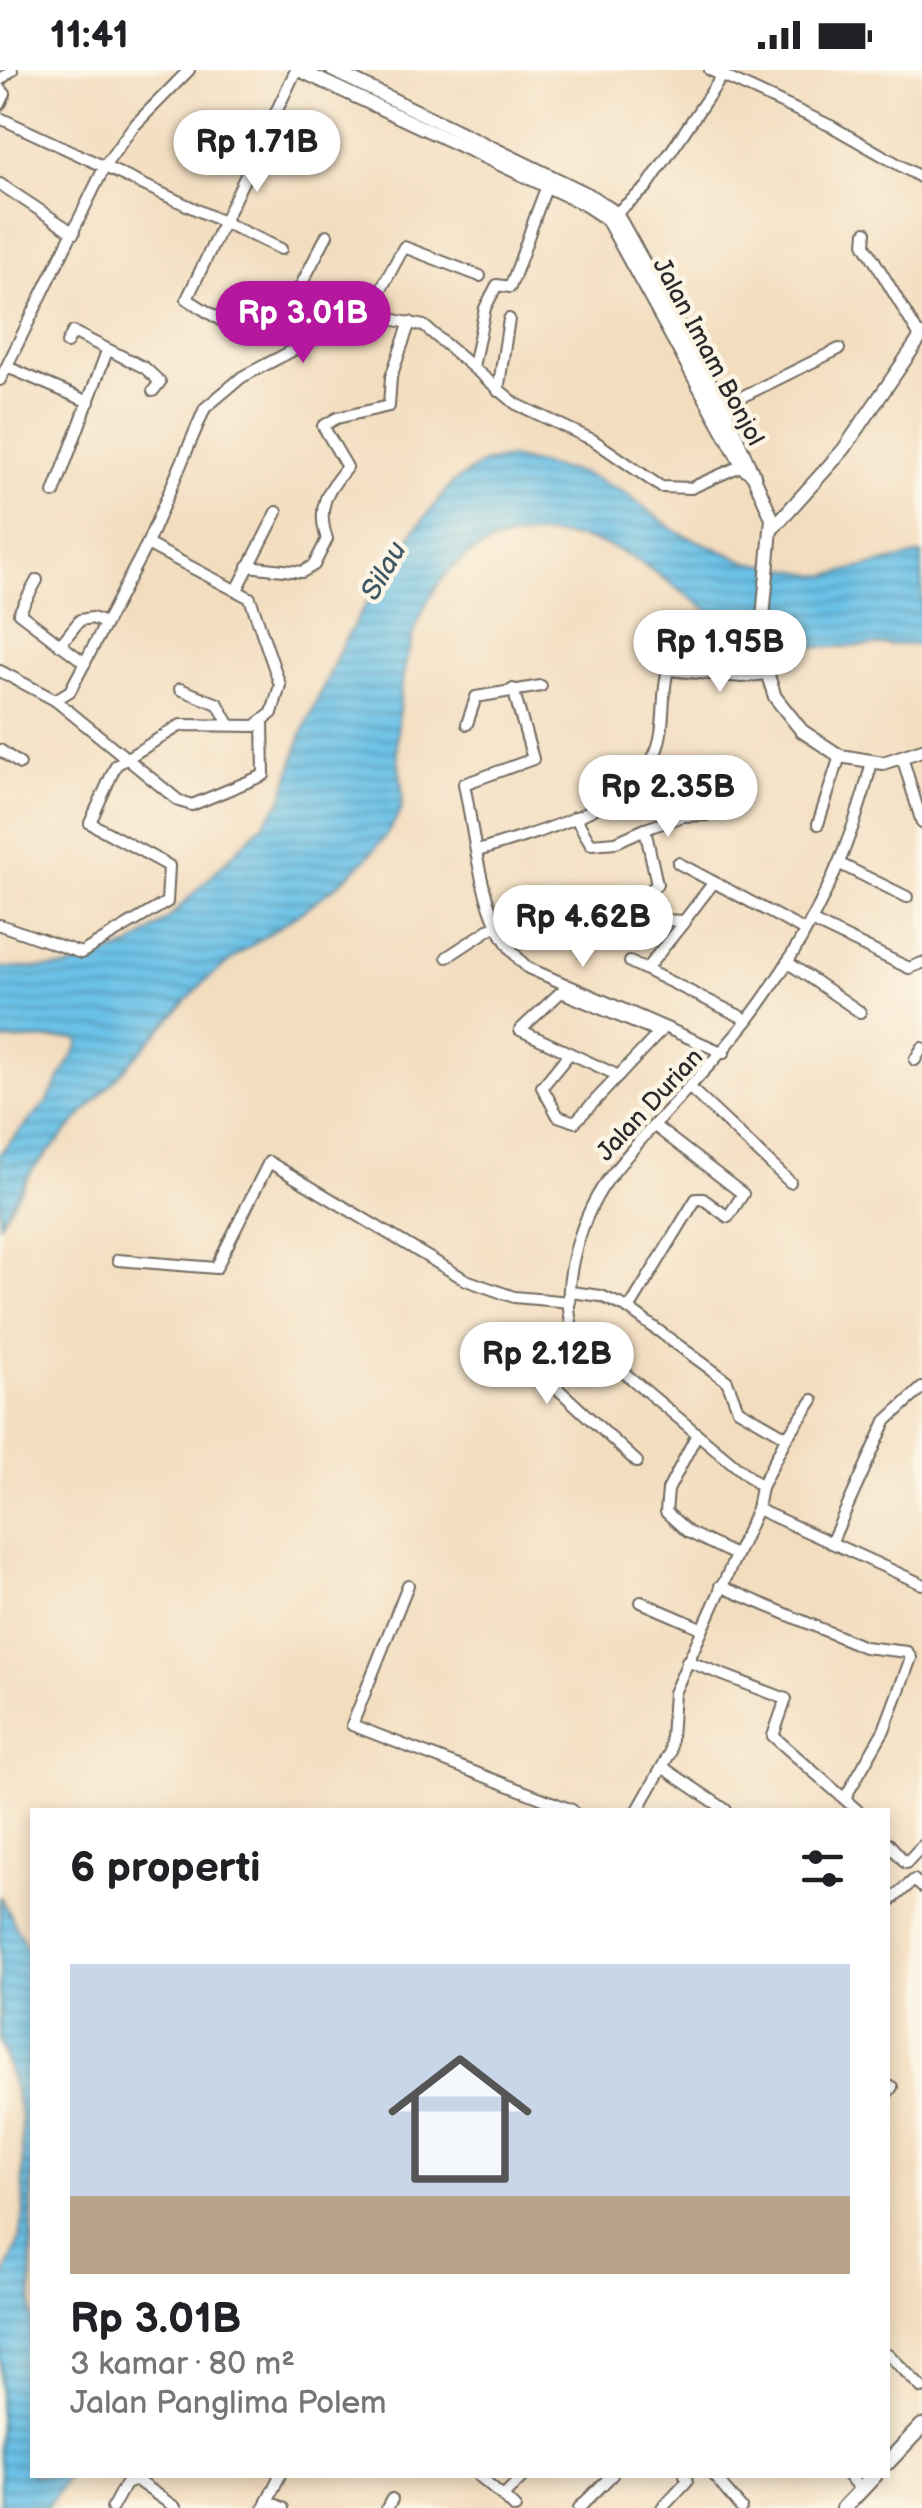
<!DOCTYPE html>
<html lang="id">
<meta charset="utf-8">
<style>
:root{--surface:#fff;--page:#f2f2f2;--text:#202124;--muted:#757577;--accent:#b5179e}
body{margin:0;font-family:"Balsamiq Sans",sans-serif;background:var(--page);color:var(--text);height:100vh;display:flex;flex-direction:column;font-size:38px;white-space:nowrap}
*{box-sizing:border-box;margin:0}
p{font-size:32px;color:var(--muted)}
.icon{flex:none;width:55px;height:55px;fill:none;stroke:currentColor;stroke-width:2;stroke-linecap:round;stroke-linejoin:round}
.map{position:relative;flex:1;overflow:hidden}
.side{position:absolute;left:30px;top:1738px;width:860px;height:670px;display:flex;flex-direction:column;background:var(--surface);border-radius:0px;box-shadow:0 5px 15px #0003}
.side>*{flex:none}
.price{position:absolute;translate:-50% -85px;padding:0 22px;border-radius:35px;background:#fff;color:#222;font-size:32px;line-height:65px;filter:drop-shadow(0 2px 5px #0008)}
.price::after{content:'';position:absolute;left:50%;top:60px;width:30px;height:22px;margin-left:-15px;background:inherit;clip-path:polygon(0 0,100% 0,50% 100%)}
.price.on{background:var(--accent);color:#fff}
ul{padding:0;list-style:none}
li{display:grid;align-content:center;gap:20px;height:530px;padding:0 40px}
li span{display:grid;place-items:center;height:310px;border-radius:0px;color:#555}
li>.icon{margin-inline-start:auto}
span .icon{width:180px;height:180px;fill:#fffc;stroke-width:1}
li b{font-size:42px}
h2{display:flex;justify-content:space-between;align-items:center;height:120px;padding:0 40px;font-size:42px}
.status{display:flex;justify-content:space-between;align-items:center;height:70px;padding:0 50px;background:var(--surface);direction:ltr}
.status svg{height:28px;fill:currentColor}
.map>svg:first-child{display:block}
.water{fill:url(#water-rules);stroke:#4a7689;stroke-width:2.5}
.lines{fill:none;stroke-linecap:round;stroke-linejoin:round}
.minor-casing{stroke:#71695f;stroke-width:14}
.major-casing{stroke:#71695f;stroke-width:16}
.highway-casing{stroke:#71695f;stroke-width:18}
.minor{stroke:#fff;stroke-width:10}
.major{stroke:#fff;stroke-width:12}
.highway{stroke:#fff;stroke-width:14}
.labels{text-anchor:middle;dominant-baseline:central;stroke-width:9;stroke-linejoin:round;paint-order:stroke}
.street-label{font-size:25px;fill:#2b2b2b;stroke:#fcf5e5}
.water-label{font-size:28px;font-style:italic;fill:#3e5863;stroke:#fcf5e5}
</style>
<div class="status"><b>11:41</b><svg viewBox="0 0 49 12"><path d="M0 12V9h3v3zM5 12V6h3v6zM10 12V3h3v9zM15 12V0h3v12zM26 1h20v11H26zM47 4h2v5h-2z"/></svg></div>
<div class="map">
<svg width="922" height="2438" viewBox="0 0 922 2438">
<defs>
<pattern id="water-rules" width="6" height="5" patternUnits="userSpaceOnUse" patternTransform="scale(2.5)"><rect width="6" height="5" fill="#6ac1e7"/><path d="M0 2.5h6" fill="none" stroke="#579dbb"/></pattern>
</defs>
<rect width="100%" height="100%" fill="#fcf5e5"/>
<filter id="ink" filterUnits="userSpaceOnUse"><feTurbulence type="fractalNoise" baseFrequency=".01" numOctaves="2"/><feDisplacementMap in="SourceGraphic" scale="20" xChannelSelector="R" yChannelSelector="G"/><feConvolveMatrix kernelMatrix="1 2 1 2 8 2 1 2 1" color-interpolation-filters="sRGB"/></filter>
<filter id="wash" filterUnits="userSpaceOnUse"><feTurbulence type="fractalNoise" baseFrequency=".0048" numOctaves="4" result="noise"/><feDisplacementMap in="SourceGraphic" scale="40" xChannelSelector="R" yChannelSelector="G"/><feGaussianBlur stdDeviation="2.25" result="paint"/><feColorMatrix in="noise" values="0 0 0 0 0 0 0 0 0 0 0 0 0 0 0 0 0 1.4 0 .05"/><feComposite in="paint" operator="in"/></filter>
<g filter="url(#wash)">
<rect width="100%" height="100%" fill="#f3ddbf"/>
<g class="water">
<path d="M509,388L581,403L624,422L677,462L748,492L825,506L922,484V575C852,571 806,590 737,557C682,530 641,478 579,468C437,444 400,557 397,674C397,699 409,726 397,748C354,823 263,858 202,914L33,1099L0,1153V1083L46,1033L80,973L76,968L0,971V898H67L130,877L170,847L262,755L282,730L302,664L344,571L403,475L451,414L483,393Z"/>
<path d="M0,1826L32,1887V2405H68L47,2438H0V2217L20,2169L24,2144L21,2044L0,1970Z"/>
</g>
</g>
<g filter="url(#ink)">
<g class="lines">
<g class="minor-casing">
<g id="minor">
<path d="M710,0L831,56L922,108"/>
<path d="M0,10L12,0"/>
<path d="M0,19L5,24L0,34"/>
<path d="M0,48L281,179"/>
<path d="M0,114L74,163"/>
<path d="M616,143L646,118L725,2"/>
<path d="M866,162L865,175L920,267"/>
<path d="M327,165L284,248L292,261L302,263L363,234V251"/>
<path d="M363,234L379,223L404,177L480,206"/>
<path d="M222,251L187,229L296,0"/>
<path d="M67,273L73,262L145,298L160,312L153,321"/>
<path d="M7,297L89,332"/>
<path d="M473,297L485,238L497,215L510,217C524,183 532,152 547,116"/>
<path d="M0,310L106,94L132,58L189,0"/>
<path d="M498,321L509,249"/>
<path d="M723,336L839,279"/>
<path d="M54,423L107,281"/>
<path d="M248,496L302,502L314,495L327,469C316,437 327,421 347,397L323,356L337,348L389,336L391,307L410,252"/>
<path d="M37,510L19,543L85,593"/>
<path d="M237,520L277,442"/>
<path d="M60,575L80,550L92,548L105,553"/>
<path d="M0,601L55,630L70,621L147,474L205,338L242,307L334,259L390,249L424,256L516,334L593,370L661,417L691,418L747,393"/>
<path d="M180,619L218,634L229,654"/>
<path d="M513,619L533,689L464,714C477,775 479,855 528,898L724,983"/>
<path d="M55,630L179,731L192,735L264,705L263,652"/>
<path d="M467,654L476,627L541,616"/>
<path d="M0,680L20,694"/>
<path d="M903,690L922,753"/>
<path d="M575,747L591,774L616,772L645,759L657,814L640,831L664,850L684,851L714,812"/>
<path d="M818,754L840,686"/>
<path d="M645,759L683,746L707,745"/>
<path d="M478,781C534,763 638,738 658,676C666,652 661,624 668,600L742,607L765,604"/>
<path d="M678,793L805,861"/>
<path d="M842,795L907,827"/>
<path d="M811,851L909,898L922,893"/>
<path d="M0,855L81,883L167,832L169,796L90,753L116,695L181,655L255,656L272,643L280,615L250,528L147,474"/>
<path d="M447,887L496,855"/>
<path d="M630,892L748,950"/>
<path d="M787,892L860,942"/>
<path d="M647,898L684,852"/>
<path d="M569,984L542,1017L558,1046L575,1052L660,962"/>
<path d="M915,990L922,978"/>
<path d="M619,1006L520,960L561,922L659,963"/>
<path d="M691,1019L790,1112"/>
<path d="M118,1190L216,1198L269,1092L466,1210L514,1227L570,1232"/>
<path d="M571,1222L601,1226L626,1237L727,1311L738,1339L787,1367"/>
<path d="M629,1239L696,1129H703L728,1147L743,1124L656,1057"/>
<path d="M573,1260L545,1307L637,1392"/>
<path d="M696,1366L668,1420L666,1442L688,1462L735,1485"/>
<path d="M761,1417L785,1370L813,1330"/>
<path d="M757,1439L922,1514"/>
<path d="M831,1473L886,1351L922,1318"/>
<path d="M408,1515L352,1655L572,1740"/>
<path d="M720,1516L864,1577L907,1582L911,1588L884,1660L845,1728"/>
<path d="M641,1532L701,1558"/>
<path d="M687,1591L786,1629L773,1666L857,1740"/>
<path d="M664,1698L726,1740"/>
<path d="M638,1740L670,1683L674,1623L757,1439L761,1417L573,1260C559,1213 582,1141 613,1103C661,1041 721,991 766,925C816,853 851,778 872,692"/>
<path d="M888,1773L906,1793L922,1776"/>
<path d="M888,1833L914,1810L922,1817"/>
<path d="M888,2022L892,2017"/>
<path d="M888,2284L922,2318"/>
<path d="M478,2405L503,2426"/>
<path d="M713,2405L741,2438"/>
<path d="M847,2405L861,2419"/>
<path d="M267,2431L283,2438"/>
<path d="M112,2438L125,2414L136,2410L176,2438"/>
<path d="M264,2438L280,2405"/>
<path d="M387,2438L392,2429"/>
<path d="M515,2438L503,2426L524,2405"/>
<path d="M579,2438L612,2405"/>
<path d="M662,2438L687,2411L685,2405"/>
</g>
</g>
<g class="major-casing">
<g id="major">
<path d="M299,0L583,133L607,149L744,398L754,405"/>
<path d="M332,0L589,125L616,143L723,336L772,448L760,581L775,627L802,661L840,686L883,693L922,680"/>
<path d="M774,457L844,379L922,265"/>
</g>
</g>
<g class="highway-casing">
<g id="highway">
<path d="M888,2392L922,2356"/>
<path d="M844,2438L875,2405"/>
</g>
</g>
<use href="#minor" class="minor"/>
<use href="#major" class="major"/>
<use href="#highway" class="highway"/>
</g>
</g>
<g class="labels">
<g class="street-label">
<text transform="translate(708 282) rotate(62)">Jalan Imam Bonjol</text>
<text transform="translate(650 1035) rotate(-47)">Jalan Durian</text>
</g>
<g class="water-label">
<text transform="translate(384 501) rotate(-60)">Silau</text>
</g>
</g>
</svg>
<b class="price" style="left:257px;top:125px">Rp 1.71B</b>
<b class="price on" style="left:303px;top:296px">Rp 3.01B</b>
<b class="price" style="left:720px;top:625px">Rp 1.95B</b>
<b class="price" style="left:668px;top:770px">Rp 2.35B</b>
<b class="price" style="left:583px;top:900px">Rp 4.62B</b>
<b class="price" style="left:547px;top:1337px">Rp 2.12B</b>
<section class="side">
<h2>6 properti<svg class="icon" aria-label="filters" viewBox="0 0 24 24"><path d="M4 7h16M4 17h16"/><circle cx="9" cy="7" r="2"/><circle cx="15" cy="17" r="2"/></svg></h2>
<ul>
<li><span style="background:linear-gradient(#c9d6e8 75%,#b9a48a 0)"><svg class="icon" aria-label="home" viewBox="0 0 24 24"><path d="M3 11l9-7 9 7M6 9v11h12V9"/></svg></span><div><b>Rp 3.01B</b><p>3 kamar · 80 m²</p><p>Jalan Panglima Polem</p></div></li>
</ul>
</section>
</div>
